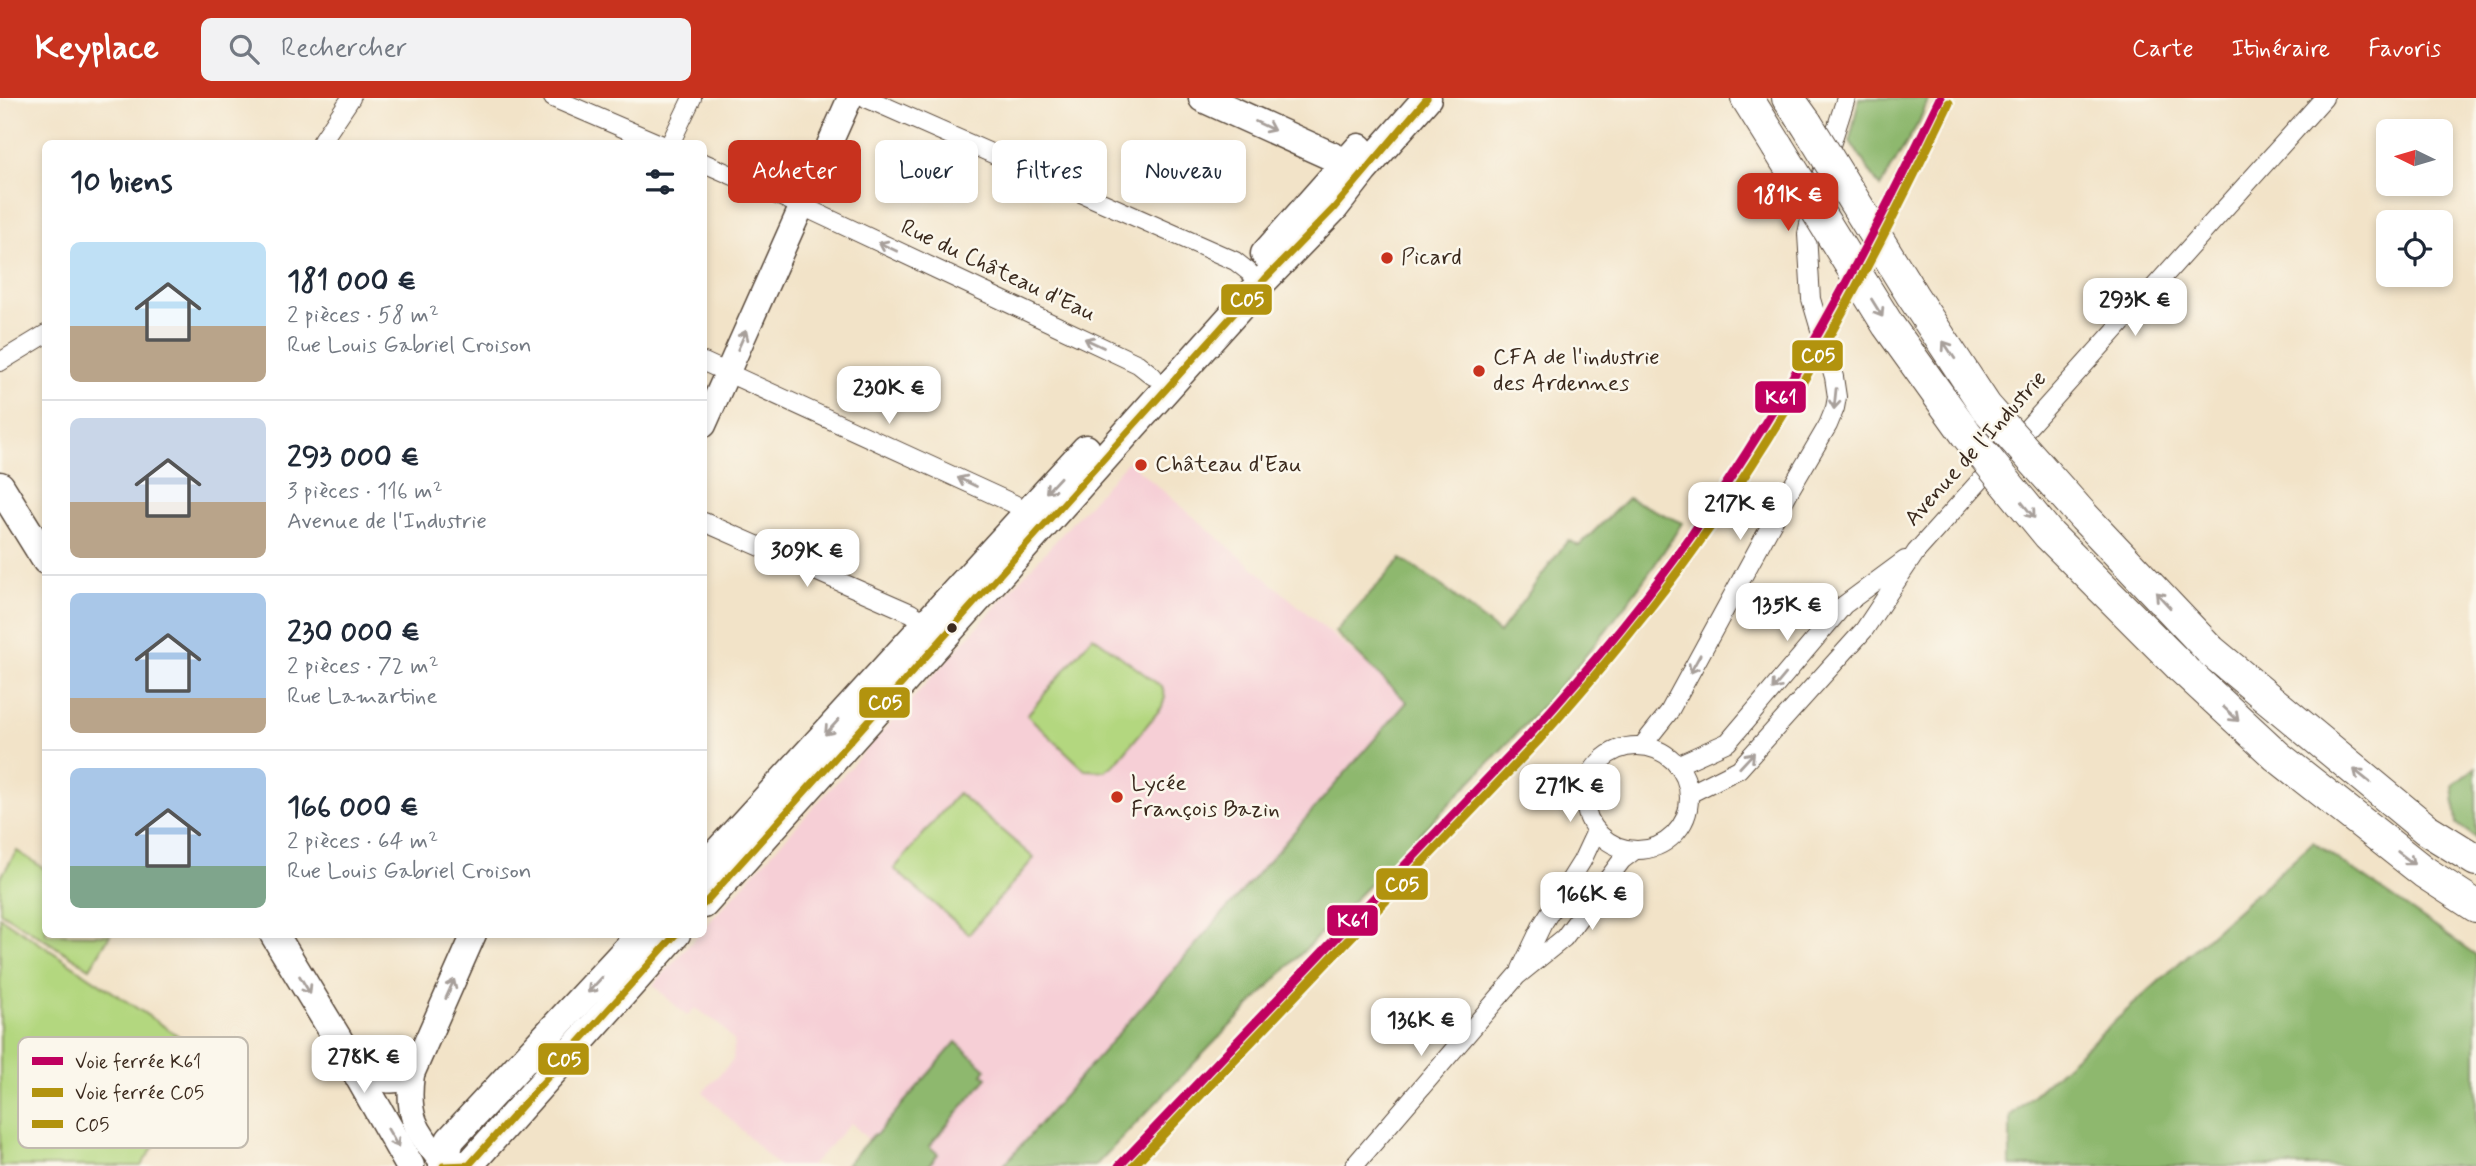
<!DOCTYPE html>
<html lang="fr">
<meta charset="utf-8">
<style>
:root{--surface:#fff;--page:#f2f2f3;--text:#1f2937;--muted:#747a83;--line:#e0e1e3;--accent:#c8321e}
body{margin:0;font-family:Mynerve,sans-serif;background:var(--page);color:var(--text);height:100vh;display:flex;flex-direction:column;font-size:26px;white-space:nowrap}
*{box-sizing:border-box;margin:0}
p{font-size:23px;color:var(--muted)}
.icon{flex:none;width:38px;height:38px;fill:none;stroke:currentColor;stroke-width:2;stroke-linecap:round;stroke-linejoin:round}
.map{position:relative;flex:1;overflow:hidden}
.panel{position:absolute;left:42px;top:42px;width:665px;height:798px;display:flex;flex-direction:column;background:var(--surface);border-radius:10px;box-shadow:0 4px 10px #0003}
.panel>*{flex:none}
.banner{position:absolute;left:728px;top:42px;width:665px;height:63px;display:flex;gap:14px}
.needle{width:46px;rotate:275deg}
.controls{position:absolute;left:2376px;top:21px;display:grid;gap:14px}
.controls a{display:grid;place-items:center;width:77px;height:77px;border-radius:10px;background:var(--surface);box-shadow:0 4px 10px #0003;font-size:35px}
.price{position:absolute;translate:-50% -60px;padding:0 16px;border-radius:14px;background:#fff;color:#222;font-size:23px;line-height:46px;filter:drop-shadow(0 2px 4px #0008)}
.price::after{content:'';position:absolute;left:50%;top:42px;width:21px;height:16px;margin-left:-10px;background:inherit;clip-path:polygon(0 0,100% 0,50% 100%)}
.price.active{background:var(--accent);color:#fff}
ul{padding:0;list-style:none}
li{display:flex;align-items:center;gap:21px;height:175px;padding:0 28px}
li+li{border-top:2px solid var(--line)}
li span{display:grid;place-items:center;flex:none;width:196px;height:140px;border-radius:10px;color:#555}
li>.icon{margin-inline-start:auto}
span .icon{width:84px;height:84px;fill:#fffc;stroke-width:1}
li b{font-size:30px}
h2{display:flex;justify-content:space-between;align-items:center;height:84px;padding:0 28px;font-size:30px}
.tag{padding:0 24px;border-radius:10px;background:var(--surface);box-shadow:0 4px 10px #0003;font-size:24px;line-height:63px}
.tag.active{background:var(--accent);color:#fff}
header{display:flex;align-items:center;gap:42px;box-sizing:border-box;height:98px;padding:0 35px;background:var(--accent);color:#fff}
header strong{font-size:33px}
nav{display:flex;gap:38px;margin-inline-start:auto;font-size:24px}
.search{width:490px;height:63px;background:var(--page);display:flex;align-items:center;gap:18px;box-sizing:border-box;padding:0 24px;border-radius:10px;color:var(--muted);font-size:26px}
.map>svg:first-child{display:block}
.built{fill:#f6cfd6}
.green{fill:#b3d77f;stroke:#77804e;stroke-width:2}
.forest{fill:#8eb86e;stroke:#647146;stroke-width:2}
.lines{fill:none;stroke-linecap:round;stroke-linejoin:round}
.street-casing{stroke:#564638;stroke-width:20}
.secondary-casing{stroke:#564638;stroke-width:27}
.primary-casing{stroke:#564638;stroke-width:31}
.highway-casing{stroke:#564638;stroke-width:34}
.street{stroke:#fff;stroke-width:18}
.secondary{stroke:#fff;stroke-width:24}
.primary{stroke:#fff;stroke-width:28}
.highway{stroke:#fff;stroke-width:32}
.highway-bridge-casing{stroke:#564638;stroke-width:34;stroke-linecap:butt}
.highway-bridge{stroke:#fff;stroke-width:32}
.bus-1-casing{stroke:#fbf7ec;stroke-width:12}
.bus-1{stroke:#b2930e;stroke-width:7}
.rail-1-casing{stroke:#fbf7ec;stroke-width:14}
.rail-2-casing{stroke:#fbf7ec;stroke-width:14}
.rail-1{stroke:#bf005f;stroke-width:9}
.rail-2{stroke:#b2930e;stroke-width:9}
.oneway{stroke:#a79f9a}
.poi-dot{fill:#c8321e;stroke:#fbf7ec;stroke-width:2.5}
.bus-dot{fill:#3b2a1e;stroke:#fbf7ec;stroke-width:2.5}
.labels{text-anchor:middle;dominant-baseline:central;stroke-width:5;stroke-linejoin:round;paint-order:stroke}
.poi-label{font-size:23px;fill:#3b2a1e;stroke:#fbf7ec;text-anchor:start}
.street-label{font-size:23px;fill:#3b2a1e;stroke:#fbf7ec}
.key{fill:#fbf7ec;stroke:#c1baae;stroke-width:2}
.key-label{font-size:19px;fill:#3b2a1e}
.line-badge{stroke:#fbf7ec;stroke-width:2.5}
.badge-label{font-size:19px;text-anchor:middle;font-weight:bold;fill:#fff}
</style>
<header>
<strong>Keyplace</strong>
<div class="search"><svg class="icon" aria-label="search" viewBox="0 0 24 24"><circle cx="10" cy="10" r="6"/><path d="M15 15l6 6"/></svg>Rechercher</div>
<nav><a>Carte</a><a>Itinéraire</a><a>Favoris</a></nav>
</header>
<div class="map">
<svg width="2476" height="1068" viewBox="0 0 2476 1068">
<rect width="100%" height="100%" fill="#fbf7ec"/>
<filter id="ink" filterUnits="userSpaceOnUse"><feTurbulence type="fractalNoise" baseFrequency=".0143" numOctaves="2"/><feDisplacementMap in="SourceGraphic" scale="14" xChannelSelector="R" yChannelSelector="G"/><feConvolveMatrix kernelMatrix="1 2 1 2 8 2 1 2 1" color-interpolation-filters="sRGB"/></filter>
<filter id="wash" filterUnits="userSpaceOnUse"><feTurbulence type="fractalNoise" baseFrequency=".00686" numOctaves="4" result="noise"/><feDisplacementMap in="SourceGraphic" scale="28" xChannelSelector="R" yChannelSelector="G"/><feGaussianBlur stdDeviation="1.57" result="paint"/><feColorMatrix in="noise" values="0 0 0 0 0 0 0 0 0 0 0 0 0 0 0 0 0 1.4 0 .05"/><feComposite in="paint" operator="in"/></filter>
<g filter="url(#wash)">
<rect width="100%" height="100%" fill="#f2e3c8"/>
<path class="built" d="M1128,363L1463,648L1044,1068H896L851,1025L811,1068H778L703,994L733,962L734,943L718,925L695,910L687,918L653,887L698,837L704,836V830Z"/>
<g class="green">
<path d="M1093,538L1162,589L1165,599L1162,609L1115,666L1105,673L1085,672L1027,617Z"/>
<path d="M958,695L1034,760L969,836L894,771Z"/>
<path d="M17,753L45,771L46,836L110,837L90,870L0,814V780Z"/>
<path d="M0,819L195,949L204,972L141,1068H0Z"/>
</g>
<g class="forest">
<path d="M1859,0H1929L1919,24L1880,89L1850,43Z"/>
<path d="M1628,400L1682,425C1599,559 1486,669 1376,780C1281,875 1188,971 1095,1068H1003L1407,604L1335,534L1401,461L1437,484L1499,535L1568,442L1579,448Z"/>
<path d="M2476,669V740L2457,726L2453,687Z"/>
<path d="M2313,744L2476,857V1068H2010V1018Z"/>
<path d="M956,944L986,971L982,976L987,980L929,1048L938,1056L928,1068H845L874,1036L876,1037Z"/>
</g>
</g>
<g filter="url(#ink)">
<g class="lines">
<g class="street-casing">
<g id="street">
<path d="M553,0L660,46"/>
<path d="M866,0L1235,163L1249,174"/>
<path d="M320,46L351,0"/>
<path d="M670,46L692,0"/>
<path d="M704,65L802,108L1138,266L1153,278"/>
<path d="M0,264L46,236"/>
<path d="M704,264L1014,406L1025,417"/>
<path d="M704,424L911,515L935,531"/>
<path d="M1642,648L1669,614L1790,392L1828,327L1835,310L1837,299L1834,279L1811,201L1807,136L1815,97L1846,0"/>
<circle cx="1637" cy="700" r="52"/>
<path d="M1677,667L1728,644L1844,507L1905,462"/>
<path d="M1689,696L1739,671L1864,532L1916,454L2324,0"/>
<path d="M1521,871L1542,827L1582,763L1596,733"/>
<path d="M1354,1068L1517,878L1564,840L1622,762L1635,752"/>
</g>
</g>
<g class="secondary-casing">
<g id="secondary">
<path d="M704,327L850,0"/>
<path d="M351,956C369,976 386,992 412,976"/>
<path d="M444,1067C417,1032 406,1022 412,976L474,836"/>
</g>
</g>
<g class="primary-casing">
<g id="primary">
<path d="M1203,0L1360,71"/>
<path d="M1265,156L1359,50"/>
<path d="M0,388L46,462"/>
<path d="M704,769L1086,351"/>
<path d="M704,806L1265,181L1334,110L1363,73L1427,0"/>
<path d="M274,836L336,938L410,1068"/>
<path d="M444,1067H469L676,836"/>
<path d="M443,1068L450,1042L641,836"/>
</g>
</g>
<g class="highway-casing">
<g id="highway">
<path d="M1747,0L1777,48"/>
<path d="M1788,0L1806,25"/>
<path d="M2210,552L2426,731L2476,762"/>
<path d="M2181,569L2277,658L2424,774L2476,808"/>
</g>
</g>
<use href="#street" class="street"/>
<use href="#secondary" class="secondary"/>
<use href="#primary" class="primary"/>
<use href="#highway" class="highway"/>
<g class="highway-bridge-casing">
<g id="highway-bridge">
<path d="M1806,25L1912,197L1986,309L2084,419L2210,552"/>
<path d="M1777,48L1888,227L1967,337L2049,437L2181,569"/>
</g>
</g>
<use href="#highway-bridge" class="highway-bridge"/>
<g class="bus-1-casing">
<g id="bus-1">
<path d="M704,806L1265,181L1334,110L1427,0"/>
<path d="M443,1068L469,1067L676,836"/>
</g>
</g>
<use href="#bus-1" class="bus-1"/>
<g class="rail-1-casing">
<path id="rail-1" d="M1119,1068L1530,636C1587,573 1642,508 1691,438C1788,300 1867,152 1940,0"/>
</g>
<g class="rail-2-casing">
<path id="rail-2" d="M1133,1068L1538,643C1594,580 1649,515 1698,446C1797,308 1876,157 1949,5"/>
</g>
<use href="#rail-1" class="rail-1"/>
<use href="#rail-2" class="rail-2"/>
</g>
<defs><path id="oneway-shaft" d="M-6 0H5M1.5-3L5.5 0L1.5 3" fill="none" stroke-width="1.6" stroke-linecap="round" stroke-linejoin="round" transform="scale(1.75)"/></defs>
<g class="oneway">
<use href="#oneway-shaft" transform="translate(1265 28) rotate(25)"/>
<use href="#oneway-shaft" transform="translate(888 149) rotate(-155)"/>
<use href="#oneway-shaft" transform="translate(1877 210) rotate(58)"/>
<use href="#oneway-shaft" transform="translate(742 242) rotate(-66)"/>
<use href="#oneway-shaft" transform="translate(1094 245) rotate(-155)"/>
<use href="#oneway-shaft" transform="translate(1949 252) rotate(-124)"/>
<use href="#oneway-shaft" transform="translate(1835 301) rotate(96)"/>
<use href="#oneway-shaft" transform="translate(967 384) rotate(-155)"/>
<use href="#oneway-shaft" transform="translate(1053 387) rotate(133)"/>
<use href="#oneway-shaft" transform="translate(2028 412) rotate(51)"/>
<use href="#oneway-shaft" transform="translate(2163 502) rotate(-133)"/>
<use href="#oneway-shaft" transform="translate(1695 566) rotate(119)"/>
<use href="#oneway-shaft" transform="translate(1779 584) rotate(130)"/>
<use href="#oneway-shaft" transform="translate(2231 616) rotate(43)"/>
<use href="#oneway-shaft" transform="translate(832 629) rotate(132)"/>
<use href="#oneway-shaft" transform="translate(1747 662) rotate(-47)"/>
<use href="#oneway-shaft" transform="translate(2362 678) rotate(-141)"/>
<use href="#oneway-shaft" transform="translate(2406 760) rotate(38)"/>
<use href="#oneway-shaft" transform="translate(305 887) rotate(59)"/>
<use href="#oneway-shaft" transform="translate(595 887) rotate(133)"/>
<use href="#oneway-shaft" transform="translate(450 891) rotate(-66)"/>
<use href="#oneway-shaft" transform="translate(393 1040) rotate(60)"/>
</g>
</g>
<g class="poi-dot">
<circle cx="1387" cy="160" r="7"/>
<circle cx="1479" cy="273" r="7"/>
<circle cx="1141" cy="367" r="7"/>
<circle cx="1117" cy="699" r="7"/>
</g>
<circle class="bus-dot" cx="952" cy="530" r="6"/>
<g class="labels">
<g class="poi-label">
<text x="1401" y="160">Picard</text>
<text x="1493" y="260">CFA de l'industrie<tspan x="1493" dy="26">des Ardennes</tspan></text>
<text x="1155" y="367">Château d'Eau</text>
<text x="1131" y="686">Lycée<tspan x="1131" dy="26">François Bazin</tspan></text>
</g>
<g class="street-label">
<text transform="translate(998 173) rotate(25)">Rue du Château d'Eau</text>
<text transform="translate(1976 351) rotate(-48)">Avenue de l'Industrie</text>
</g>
</g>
<rect x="18" y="939" width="230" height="111" rx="10" class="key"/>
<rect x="32" y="959" width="31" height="8" fill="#bf005f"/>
<rect x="32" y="990" width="31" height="9" fill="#b2930e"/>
<rect x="32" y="1022" width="31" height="8" fill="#b2930e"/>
<g class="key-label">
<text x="75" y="970">Voie ferrée K61</text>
<text x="75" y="1001">Voie ferrée C05</text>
<text x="75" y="1033">C05</text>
</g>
<g class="line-badge">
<rect x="1220" y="185" width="53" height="33" rx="7" fill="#b2930e"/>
<rect x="1791" y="241" width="53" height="33" rx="7" fill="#b2930e"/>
<rect x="1754" y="282" width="53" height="34" rx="7" fill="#bf005f"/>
<rect x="858" y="588" width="53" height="33" rx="7" fill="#b2930e"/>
<rect x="1375" y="769" width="54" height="34" rx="7" fill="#b2930e"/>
<rect x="1326" y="806" width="53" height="33" rx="7" fill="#bf005f"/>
<rect x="537" y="944" width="53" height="34" rx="7" fill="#b2930e"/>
</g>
<g class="badge-label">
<text x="1247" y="208">C05</text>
<text x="1818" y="264">C05</text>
<text x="1781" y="306">K61</text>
<text x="885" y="611">C05</text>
<text x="1402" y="793">C05</text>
<text x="1353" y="829">K61</text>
<text x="564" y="968">C05</text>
</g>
</svg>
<div class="controls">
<a><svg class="needle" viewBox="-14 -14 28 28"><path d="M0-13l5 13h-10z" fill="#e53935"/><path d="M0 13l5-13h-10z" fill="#747a83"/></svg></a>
<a><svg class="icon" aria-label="locate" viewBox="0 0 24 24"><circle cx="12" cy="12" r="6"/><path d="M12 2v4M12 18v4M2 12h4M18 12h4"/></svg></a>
</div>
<b class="price active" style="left:1788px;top:135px">181K €</b>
<b class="price" style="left:2135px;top:240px">293K €</b>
<b class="price" style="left:889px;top:328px">230K €</b>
<b class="price" style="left:1740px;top:444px">217K €</b>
<b class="price" style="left:807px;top:491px">309K €</b>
<b class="price" style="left:1787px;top:545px">135K €</b>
<b class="price" style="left:1570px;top:726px">271K €</b>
<b class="price" style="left:1592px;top:834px">166K €</b>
<b class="price" style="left:1421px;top:960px">136K €</b>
<b class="price" style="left:364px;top:997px">278K €</b>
<div class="banner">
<a class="tag active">Acheter</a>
<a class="tag">Louer</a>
<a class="tag">Filtres</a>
<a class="tag">Nouveau</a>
</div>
<section class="panel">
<h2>10 biens<svg class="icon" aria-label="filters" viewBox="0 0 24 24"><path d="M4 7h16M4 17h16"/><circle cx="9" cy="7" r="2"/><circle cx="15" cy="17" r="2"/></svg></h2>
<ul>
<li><span style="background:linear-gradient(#bfe0f5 60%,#b9a48a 0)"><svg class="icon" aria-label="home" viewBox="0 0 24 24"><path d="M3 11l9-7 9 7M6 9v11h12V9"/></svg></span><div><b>181 000 €</b><p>2 pièces · 58 m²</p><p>Rue Louis Gabriel Croison</p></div></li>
<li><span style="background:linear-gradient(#c9d6e8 60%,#b9a48a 0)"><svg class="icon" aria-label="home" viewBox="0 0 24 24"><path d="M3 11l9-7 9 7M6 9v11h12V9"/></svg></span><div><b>293 000 €</b><p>3 pièces · 116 m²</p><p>Avenue de l'Industrie</p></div></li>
<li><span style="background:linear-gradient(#a9c7e8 75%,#b9a48a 0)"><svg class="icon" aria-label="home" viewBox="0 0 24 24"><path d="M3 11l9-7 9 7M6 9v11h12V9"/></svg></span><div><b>230 000 €</b><p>2 pièces · 72 m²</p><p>Rue Lamartine</p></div></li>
<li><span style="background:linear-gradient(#a9c7e8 70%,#7fa58c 0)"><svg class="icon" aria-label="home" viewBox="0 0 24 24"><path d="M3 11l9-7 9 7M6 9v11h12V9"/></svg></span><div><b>166 000 €</b><p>2 pièces · 64 m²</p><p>Rue Louis Gabriel Croison</p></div></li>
</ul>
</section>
</div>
